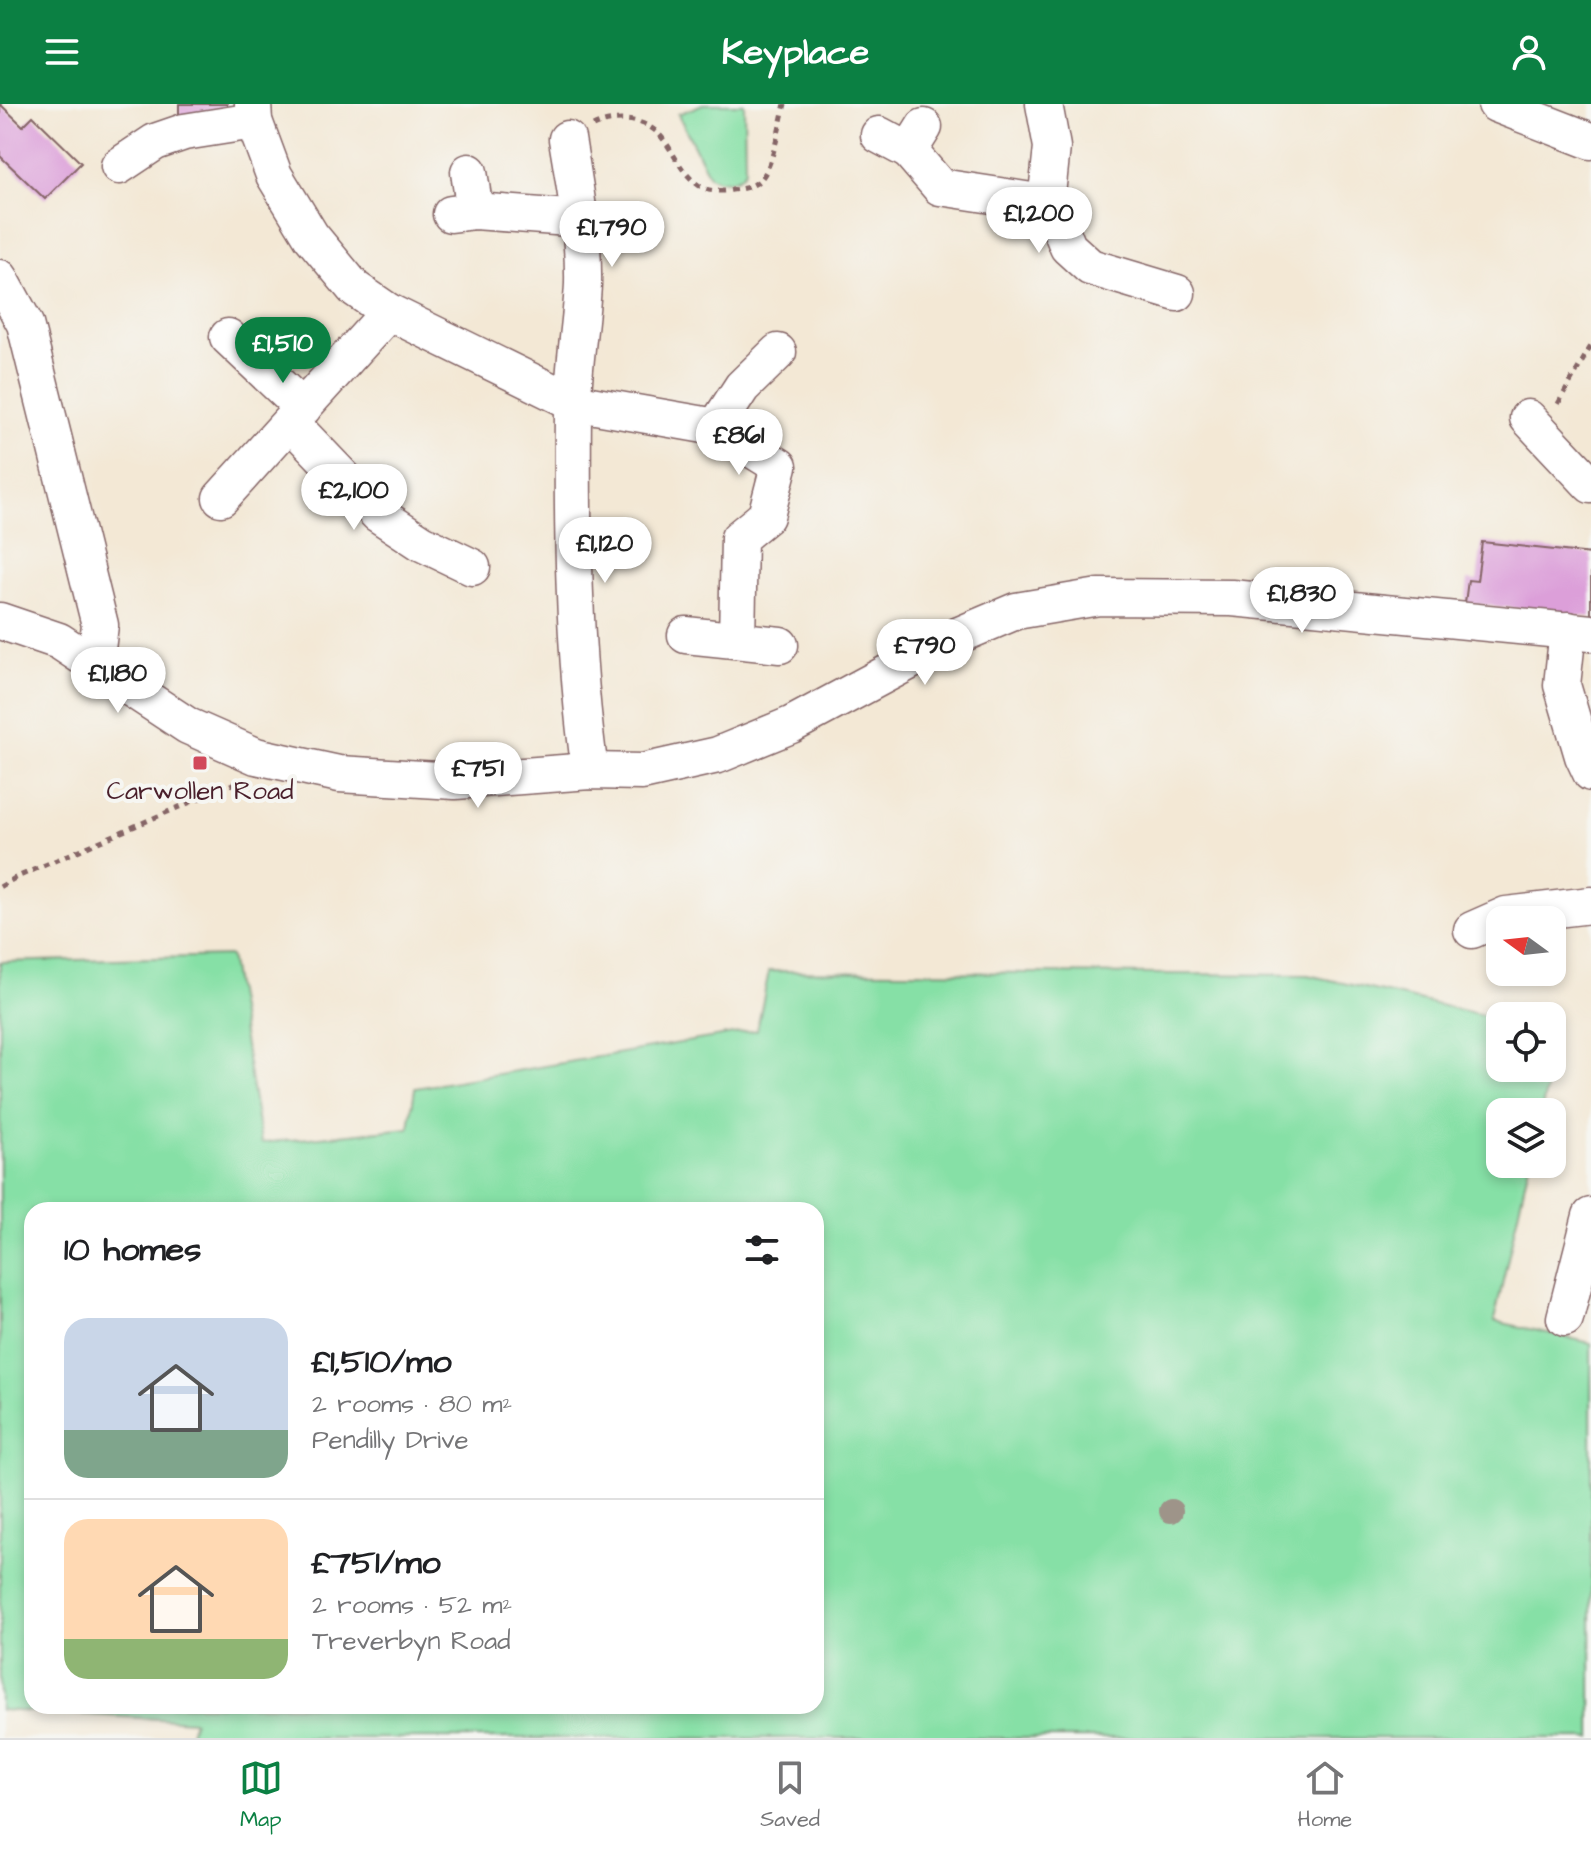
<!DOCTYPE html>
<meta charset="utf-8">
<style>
:root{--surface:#fff;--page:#f2f2f2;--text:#202124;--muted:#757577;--line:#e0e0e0;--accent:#0b8043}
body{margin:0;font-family:"Architects Daughter",sans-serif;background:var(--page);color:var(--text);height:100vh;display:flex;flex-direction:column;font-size:30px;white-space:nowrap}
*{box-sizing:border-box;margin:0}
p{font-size:26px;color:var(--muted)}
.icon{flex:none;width:44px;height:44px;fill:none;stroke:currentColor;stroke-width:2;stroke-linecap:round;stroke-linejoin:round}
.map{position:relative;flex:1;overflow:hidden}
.details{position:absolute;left:24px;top:1098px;width:800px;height:512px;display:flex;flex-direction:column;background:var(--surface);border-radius:24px;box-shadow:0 4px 12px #0003}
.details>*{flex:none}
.needle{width:52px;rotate:285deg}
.tools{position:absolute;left:1486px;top:802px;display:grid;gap:16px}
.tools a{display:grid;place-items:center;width:80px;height:80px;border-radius:16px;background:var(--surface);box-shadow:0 4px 12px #0003;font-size:40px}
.price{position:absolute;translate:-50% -68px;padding:0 18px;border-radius:28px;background:#fff;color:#222;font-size:26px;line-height:52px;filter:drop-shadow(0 2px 4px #0008)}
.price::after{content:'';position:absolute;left:50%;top:48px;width:24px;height:18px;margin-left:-12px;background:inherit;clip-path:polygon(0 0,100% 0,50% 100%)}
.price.on{background:var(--accent);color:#fff}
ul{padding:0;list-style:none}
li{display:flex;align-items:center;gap:24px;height:200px;padding:0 40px}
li+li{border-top:2px solid var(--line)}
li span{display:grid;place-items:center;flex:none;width:224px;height:160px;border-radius:24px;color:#555}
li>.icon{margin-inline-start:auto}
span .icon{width:96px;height:96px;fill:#fffc;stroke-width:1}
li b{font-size:34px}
h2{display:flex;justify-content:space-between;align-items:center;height:96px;padding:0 40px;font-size:34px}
header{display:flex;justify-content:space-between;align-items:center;height:104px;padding:0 40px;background:var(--accent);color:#fff;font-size:36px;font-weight:700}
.tab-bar{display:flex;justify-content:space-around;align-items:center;height:112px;border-top:2px solid var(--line);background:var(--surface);font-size:22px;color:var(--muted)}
.tab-bar a{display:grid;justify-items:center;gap:4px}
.tab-bar .on{color:var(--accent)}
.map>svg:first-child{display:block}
.green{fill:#86e0a6;stroke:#688068;stroke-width:2;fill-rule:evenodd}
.building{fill:#dc9fd9}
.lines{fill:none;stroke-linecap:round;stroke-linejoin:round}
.minor-casing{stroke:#856566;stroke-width:39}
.path{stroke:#856566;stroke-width:5;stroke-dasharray:6 6;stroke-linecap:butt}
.minor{stroke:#fff;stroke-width:36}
.tree{fill:#9e9489}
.poi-dot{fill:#d1495b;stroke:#f6f6f2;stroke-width:3}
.labels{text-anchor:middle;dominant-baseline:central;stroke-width:8;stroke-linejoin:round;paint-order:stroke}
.poi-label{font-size:26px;fill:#4a1f2b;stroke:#f6f6f2}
</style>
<header><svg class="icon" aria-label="menu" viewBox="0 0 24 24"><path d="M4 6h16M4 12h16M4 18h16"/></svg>Keyplace<svg class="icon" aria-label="person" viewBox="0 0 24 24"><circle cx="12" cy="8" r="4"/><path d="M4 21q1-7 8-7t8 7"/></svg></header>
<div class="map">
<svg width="1591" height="1634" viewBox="0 0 1591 1634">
<rect width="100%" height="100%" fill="#f6f6f2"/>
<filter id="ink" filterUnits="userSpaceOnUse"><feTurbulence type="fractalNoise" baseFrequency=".0125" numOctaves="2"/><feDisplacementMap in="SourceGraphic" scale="16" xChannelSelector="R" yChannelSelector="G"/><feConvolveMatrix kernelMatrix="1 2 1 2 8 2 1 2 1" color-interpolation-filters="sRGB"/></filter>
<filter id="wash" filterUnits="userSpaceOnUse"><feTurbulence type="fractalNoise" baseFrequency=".006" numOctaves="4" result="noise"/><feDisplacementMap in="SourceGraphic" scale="32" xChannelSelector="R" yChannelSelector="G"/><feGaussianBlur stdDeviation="1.8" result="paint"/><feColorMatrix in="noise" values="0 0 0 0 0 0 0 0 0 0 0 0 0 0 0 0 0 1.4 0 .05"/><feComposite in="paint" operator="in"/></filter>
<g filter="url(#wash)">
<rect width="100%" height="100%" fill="#f3e8d5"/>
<g class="green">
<path d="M703,0H744L745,66C738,79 720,79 709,72L678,10Z"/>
<path d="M230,852L261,1039L409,1024L415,984L757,926L769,867L1308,871L1500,915V964H1551L1541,1008H1500V1060H1529L1494,1217L1591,1239V1634H188L194,1617L0,1606V858ZM816,1106V1602H32V1106Z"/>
</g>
<g id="blocks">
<g class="building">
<path d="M0,0L23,22L33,12L81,59L45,95L0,52Z"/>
<rect x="179" y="0" width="48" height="12"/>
<path d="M1482,438L1591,450V513L1465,499L1468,476L1477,477Z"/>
</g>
</g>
</g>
<g filter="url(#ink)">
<use href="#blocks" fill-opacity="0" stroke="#856566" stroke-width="2"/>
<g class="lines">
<g class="minor-casing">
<g id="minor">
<path d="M253,0L254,17L274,71L311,132L354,184L389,208L573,298L716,323L779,362L766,412L739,434L737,536"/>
<path d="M1044,0L1052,43L1047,90L1068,143L1090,163L1177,189"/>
<path d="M1496,0L1591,37"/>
<path d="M879,31L909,47L924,23"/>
<path d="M567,35C575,83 584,131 583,180C581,221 573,261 573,302C572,423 573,546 590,667"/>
<path d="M909,47L940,83L1051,100"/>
<path d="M119,62L155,38L184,28L254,17"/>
<path d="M469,68L475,107"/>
<path d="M451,110L475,107L581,115"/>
<path d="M0,174L25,220L100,521L95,561"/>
<path d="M228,233L303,304"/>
<path d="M1528,314L1591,381"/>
<path d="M290,318L378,410L422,439L472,463"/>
<path d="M716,323L742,283L778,248"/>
<path d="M221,394L389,208"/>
<path d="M0,517L59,537L188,622L256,652L339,670L455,677L590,667L642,668L718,651L791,621L957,532L1016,507L1099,493L1232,494L1591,529"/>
<path d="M1568,526L1562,581L1583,652L1591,669"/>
<path d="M686,531L780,541"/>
<path d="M1472,826L1506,811L1591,801"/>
<path d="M1565,1214L1591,1112"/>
</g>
</g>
<g class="path">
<path d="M593,22C604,17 611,16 622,16C671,17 667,57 697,80C707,88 720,88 732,86C742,85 753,83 760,76C773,64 780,18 785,0"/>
<path d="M1558,300L1591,242"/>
<path d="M0,783L15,774L237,678"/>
</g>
<use href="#minor" class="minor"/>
</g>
<circle class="tree" cx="1171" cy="1407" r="12"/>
</g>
<rect class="poi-dot" x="192" y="651" width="16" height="16" rx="4"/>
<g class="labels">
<g class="poi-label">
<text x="200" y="687">Carwollen Road</text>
</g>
</g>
</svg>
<div class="tools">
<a><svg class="needle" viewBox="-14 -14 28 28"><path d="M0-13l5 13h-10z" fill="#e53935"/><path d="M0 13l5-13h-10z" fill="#757577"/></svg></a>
<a><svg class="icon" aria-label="locate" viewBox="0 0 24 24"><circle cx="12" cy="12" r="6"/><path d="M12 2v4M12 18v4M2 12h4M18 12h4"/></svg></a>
<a><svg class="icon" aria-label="layers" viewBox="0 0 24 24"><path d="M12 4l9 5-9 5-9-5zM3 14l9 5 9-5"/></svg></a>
</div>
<b class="price" style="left:1039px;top:151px">£1,200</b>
<b class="price" style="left:612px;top:165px">£1,790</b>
<b class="price on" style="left:283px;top:281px">£1,510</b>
<b class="price" style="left:739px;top:373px">£861</b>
<b class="price" style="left:354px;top:428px">£2,100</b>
<b class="price" style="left:605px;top:481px">£1,120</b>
<b class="price" style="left:1302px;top:531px">£1,830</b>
<b class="price" style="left:925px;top:583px">£790</b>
<b class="price" style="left:118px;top:611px">£1,180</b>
<b class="price" style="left:478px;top:706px">£751</b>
<section class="details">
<h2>10 homes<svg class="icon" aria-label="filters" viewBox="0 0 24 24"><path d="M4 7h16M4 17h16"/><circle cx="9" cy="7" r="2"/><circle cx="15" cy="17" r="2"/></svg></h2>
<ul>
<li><span style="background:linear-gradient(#c9d6e8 70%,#7fa58c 0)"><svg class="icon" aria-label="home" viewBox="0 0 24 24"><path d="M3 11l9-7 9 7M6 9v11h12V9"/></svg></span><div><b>£1,510/mo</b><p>2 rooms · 80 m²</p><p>Pendilly Drive</p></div></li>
<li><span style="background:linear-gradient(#ffd9b3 75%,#8fb573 0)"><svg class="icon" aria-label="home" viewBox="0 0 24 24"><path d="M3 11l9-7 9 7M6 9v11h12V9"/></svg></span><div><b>£751/mo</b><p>2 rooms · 52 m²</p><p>Treverbyn Road</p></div></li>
</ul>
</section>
</div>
<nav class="tab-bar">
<a class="on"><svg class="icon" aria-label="map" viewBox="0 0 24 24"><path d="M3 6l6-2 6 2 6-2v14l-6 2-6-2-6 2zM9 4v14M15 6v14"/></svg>Map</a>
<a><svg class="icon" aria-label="saved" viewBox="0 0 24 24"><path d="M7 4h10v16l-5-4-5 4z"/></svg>Saved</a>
<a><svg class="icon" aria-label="home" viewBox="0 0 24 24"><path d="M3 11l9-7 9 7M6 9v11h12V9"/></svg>Home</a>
</nav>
